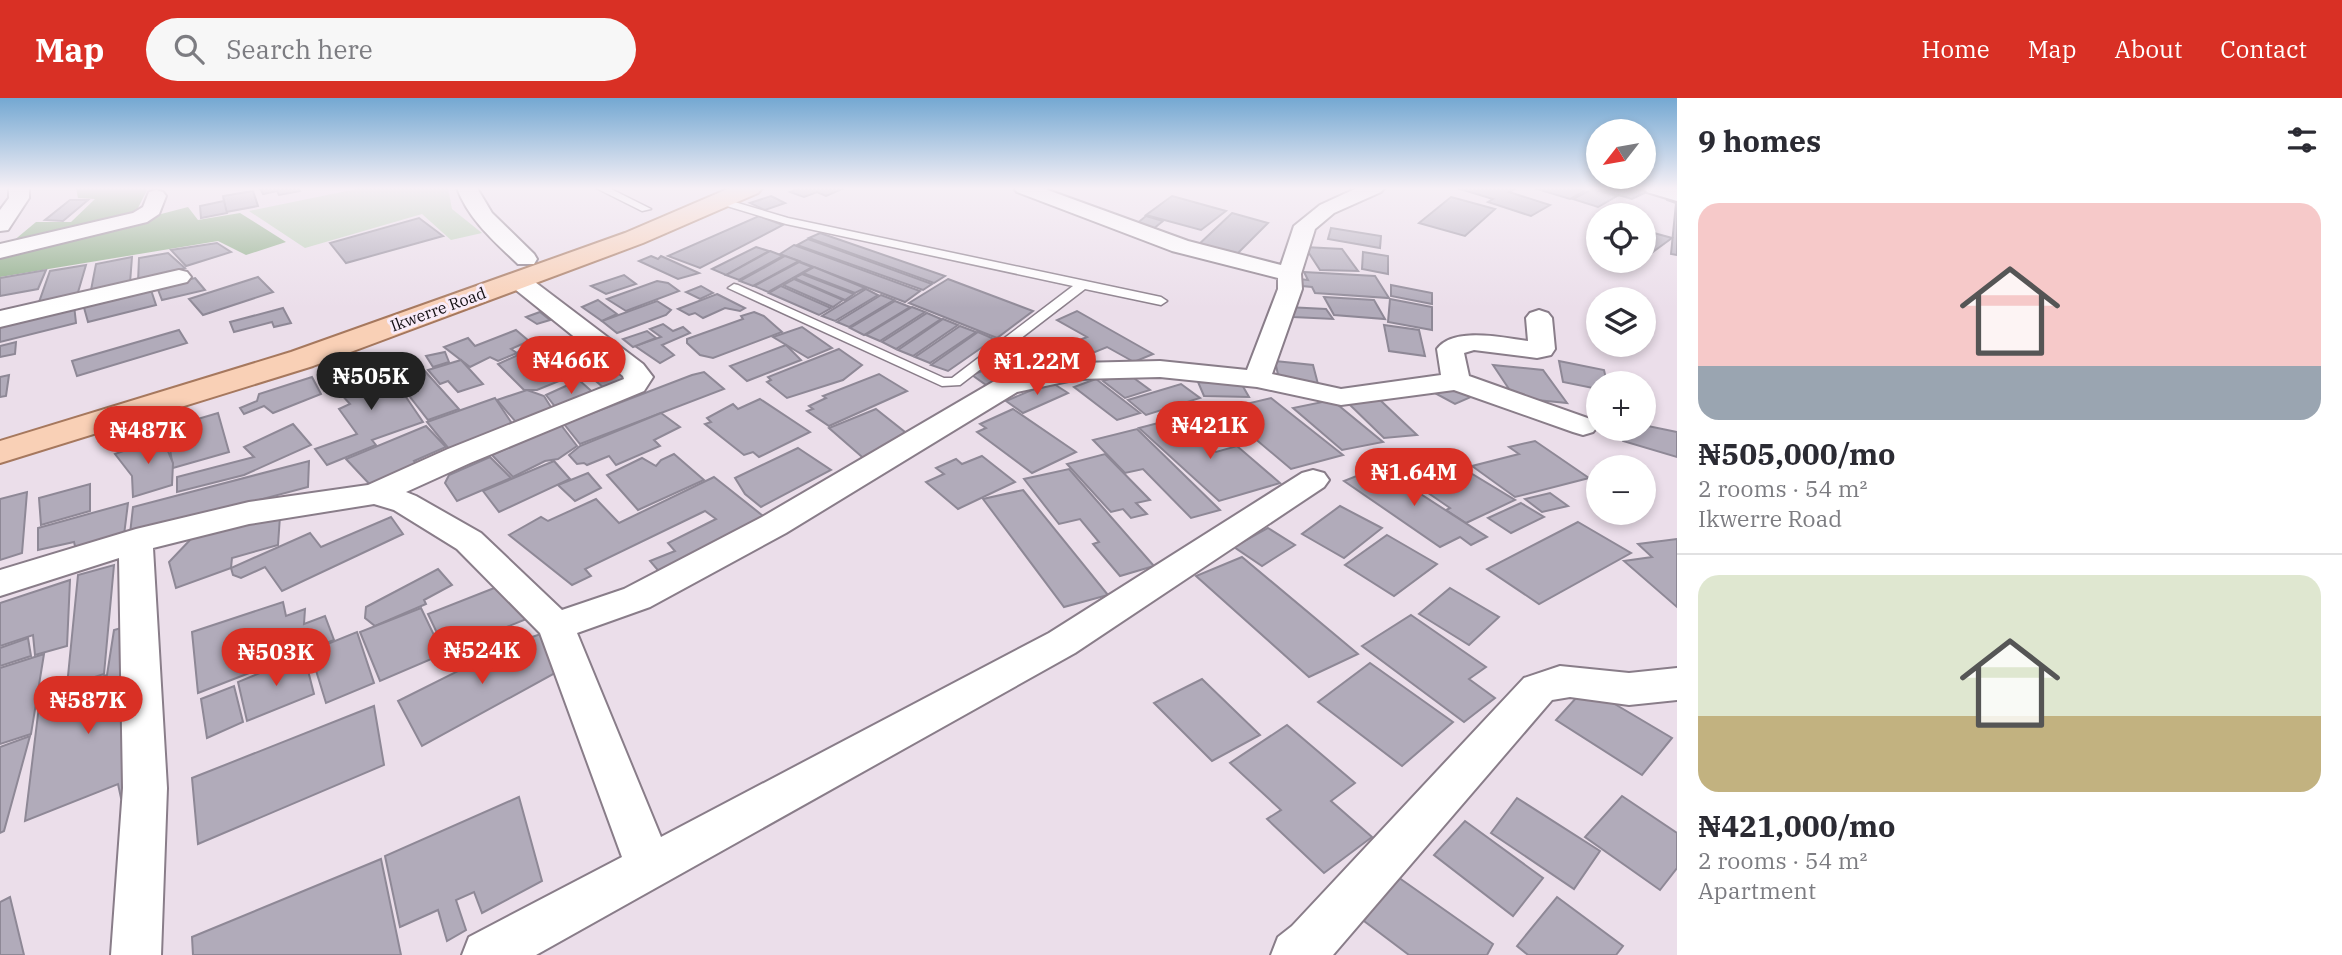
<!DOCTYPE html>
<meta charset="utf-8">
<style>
:root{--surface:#fff;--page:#f7f7f7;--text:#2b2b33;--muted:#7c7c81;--line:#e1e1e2;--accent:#d93025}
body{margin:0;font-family:"IBM Plex Serif",serif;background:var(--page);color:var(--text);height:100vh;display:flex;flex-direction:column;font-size:26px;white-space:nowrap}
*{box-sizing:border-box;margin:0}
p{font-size:23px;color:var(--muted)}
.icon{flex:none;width:38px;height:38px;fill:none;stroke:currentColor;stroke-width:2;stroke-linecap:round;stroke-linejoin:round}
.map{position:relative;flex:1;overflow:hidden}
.details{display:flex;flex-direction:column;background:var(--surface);width:665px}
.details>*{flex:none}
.needle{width:46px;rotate:239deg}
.tools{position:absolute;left:1586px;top:21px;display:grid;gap:14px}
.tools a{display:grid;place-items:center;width:70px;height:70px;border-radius:50%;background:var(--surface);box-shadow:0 4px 10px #0003;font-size:35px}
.price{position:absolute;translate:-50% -60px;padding:0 16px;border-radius:24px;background:var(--accent);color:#fff;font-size:23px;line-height:46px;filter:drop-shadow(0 2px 4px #0008)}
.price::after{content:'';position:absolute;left:50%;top:42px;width:21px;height:16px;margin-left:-10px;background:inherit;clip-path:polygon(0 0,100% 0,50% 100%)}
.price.active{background:#222;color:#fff}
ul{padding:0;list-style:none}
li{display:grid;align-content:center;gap:14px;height:371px;padding:0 21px}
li+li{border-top:2px solid var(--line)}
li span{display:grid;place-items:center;height:217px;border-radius:21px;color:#555}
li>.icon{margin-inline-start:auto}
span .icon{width:126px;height:126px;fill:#fffc;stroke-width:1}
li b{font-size:30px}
h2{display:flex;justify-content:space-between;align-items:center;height:84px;padding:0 21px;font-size:30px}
header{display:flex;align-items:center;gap:42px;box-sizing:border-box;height:98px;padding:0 35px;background:var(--accent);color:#fff}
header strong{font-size:33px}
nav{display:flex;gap:38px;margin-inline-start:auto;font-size:24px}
.search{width:490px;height:63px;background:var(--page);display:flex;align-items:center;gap:18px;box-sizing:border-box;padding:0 24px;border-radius:38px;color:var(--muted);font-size:26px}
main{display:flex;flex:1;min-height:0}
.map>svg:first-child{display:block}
.green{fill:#bbd1b7}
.forest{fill:#8cad86}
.building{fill:#b1abba;stroke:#8e8896;stroke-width:2}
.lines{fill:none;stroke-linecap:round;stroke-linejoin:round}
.service-casing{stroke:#897d89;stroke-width:3}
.minor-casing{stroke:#897d89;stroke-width:4}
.primary-casing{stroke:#a6785e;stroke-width:4}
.service{fill:#fff;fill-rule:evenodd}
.minor{fill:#fff;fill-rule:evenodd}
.primary{fill:#f9d0b6;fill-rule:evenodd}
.labels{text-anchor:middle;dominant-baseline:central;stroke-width:6;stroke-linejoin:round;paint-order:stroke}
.far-street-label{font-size:16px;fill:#130f13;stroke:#f8ebf8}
</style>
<header>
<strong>Map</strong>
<div class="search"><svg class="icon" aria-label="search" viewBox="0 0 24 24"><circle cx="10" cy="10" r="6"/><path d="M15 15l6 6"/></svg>Search here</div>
<nav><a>Home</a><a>Map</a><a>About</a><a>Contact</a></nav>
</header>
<main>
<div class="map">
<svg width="1677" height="857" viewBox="0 0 1677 857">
<rect width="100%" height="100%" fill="#ebdeea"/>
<path class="green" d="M361,90H448L452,111L482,135L451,142L422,116L305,150L249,113Z"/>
<g class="forest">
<path d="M76,90H148L134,118L12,144L36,124H71L95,101L78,100Z"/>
<path d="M188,109L198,122L240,115L286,144L246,157L218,143L0,179V158Z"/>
</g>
<g class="building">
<path d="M260,90H299L300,93L279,97L277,93L263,96Z"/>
<path d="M799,90H844L826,98L817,94L804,99L790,94Z"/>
<path d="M1457,90H1510L1515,91L1509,94L1550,107L1531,118L1488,104L1493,101Z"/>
<path d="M1534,90H1574L1584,93L1570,101Z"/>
<path d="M1645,90L1651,92L1632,101L1597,91Z"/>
<path d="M1592,91L1617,98L1598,109L1573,101Z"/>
<path d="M253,93L258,108L226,114L223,98Z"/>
<path d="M1666,96L1677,99V157L1671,156L1676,105L1667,102Z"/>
<path d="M771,98L785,105L765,112L750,105Z"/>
<path d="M1172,98L1226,113L1201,132L1146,117Z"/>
<path d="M1451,99L1495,111L1465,138L1419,125Z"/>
<path d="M70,102H88L63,123L45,122Z"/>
<path d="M224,103L227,115L201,120L200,108Z"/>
<path d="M1232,115L1268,125L1234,159L1197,148Z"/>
<path d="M759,118L783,127L700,170L668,158Z"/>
<path d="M1146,118L1163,123L1152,132L1135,127Z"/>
<path d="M419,120L443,138L346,165L330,145Z"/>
<path d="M1331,130L1381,138L1380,150L1328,141Z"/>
<path d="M1643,132L1672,140L1646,159L1643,158Z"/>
<path d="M820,135L945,178L934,185L809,140Z"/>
<path d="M808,141L932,186L923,192L797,147Z"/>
<path d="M217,145L231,154L186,168L171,152Z"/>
<path d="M794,147L920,193L905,204L780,156Z"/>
<path d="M756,149L769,153L726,177L712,171Z"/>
<path d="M1305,149L1342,151L1358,173L1320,172Z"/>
<path d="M770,153L783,158L739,182L726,177Z"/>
<path d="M1363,154L1388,158V176L1362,171Z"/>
<path d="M168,155L185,170L138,184L139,160Z"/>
<path d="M651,158L658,161L661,158L699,175L678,181L639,163Z"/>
<path d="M785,158L799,163L753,188L740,183Z"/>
<path d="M132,159L130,185L91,192L96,166Z"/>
<path d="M799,164L812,169L768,194L754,188Z"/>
<path d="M86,167L76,201L38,207L50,173Z"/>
<path d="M814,169L865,190L855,195L803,175Z"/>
<path d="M46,172L38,191L0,198V180Z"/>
<path d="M1304,174L1375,178L1389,200L1315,195L1312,189L1302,188L1299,181L1308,182Z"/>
<path d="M802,176L854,196L845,202L794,180Z"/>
<path d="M624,177L636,186L606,196L591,188Z"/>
<path d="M258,179L273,194L203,217L189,201Z"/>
<path d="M195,180L205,192L162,202L157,189Z"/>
<path d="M794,181L843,202L833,209L783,187Z"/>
<path d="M948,181L1033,213L997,240L909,205Z"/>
<path d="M657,183L668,185L679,193L626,213L607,201Z"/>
<path d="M1391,187L1432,195V206L1391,198Z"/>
<path d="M701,188L713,195L700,201L686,194Z"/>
<path d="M781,188L831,210L819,217L769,195Z"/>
<path d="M150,189L156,207L88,224L83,206Z"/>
<path d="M866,191L878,197L835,223L822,218Z"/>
<path d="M717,196L745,210L740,213L725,210L703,220L695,215L689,217L678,211Z"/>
<path d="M881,197L894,202L849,229L837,224Z"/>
<path d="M1324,199L1374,202L1385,221L1334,217Z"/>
<path d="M1390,201L1432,209V232L1388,224Z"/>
<path d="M598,202L617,216L602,223L582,209Z"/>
<path d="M657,203L671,212L666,217L617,235L602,223Z"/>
<path d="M895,203L910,209L864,237L850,230Z"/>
<path d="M74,207L76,225L0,244V225Z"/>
<path d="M912,209L925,214L880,243L866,237Z"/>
<path d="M1287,209L1326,211L1333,221L1293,219Z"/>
<path d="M283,210L291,225L274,229L272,224L234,234L230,224Z"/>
<path d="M1077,213L1153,256L1134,264L1107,249L1068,265L1050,254L1087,239L1057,222Z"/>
<path d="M540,214L550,222L537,226L526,219Z"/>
<path d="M754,214L764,218L782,234L713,260L700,257L687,245V241L743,221L741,218Z"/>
<path d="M927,215L941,221L896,251L882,244Z"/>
<path d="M943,221L958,227L913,258L898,252Z"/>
<path d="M663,226L673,233L683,229L690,235L662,247L674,257L660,265L635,248L661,239L650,231Z"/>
<path d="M1384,227L1419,232L1425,258L1389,253Z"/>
<path d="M960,228L976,234L930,265L915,259Z"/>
<path d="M802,229L832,250L808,260L773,239Z"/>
<path d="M179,232L187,245L77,278L72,263Z"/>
<path d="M516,232L529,243L511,251L517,255L498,263L490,259L470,269L444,249L468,240L475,248Z"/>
<path d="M647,233L656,240L633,249L623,241Z"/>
<path d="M978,234L994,241L948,273L931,267Z"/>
<path d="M549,241L591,270L537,292H524L498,266L516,258L518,254Z"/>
<path d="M16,244L15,256L0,259V248Z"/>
<path d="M786,247L801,262L747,283L730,268Z"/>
<path d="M839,251L862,267L843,282L787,300L767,284L771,282L768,279Z"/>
<path d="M445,254L449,264L433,269L426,258Z"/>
<path d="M1025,256L1043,267L989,289L972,277Z"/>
<path d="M378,258L423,324L372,342L376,347L327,367L315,351L357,336L339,311L350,306L339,294L363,285L358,273L368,269L362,265Z"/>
<path d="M615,261L633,286L610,295L591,279L600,275L593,270Z"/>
<path d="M461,262L483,286L458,294L448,283L440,286L428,272Z"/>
<path d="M1275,263L1313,267L1318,286L1279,281Z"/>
<path d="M1559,263L1604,272L1607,285H1598V291L1563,284Z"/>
<path d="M1493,267L1543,272L1567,305L1515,300Z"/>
<path d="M423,271L459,311L428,322L396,281Z"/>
<path d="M704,274L724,291L580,346L564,326L692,277Z"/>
<path d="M1127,275L1150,292L1125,300L1103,283Z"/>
<path d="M879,276L907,293L829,328L807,313L813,311L809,308L826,300L823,298Z"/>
<path d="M9,277L6,298L0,299V279Z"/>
<path d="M312,279L321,296L273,315L264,308L244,316L240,310L257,303L259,296Z"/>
<path d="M1096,281L1140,315L1117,322L1074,289Z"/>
<path d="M579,282L598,299L560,315L546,297Z"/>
<path d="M1051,284L1068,295L1023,315L1006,303Z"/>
<path d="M1198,284L1241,285L1249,299L1204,298Z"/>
<path d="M1181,286L1200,300L1146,317L1128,302Z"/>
<path d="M1449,287L1471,299L1455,306L1433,294Z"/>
<path d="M527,292L544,298L554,314L521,330L497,302Z"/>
<path d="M495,300L513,327L449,351L427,324Z"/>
<path d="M1271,300L1343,357L1291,371L1221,312Z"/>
<path d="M760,301L810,334L759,359L753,354L744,357L705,326L711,324L707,320L733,306L738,311Z"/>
<path d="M1332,302L1383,344L1342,352L1293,310Z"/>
<path d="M1380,302L1417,337L1384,340L1348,305Z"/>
<path d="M876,311L910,338L869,365L829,330Z"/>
<path d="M1013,311L1076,354L1032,375L977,334L986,330L980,326Z"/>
<path d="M218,315L229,354L173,370L169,345L176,342L174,328Z"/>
<path d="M661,315L680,329L654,342L660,348L616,367L609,358L587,367L584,365L577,366L569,357L580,348Z"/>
<path d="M1177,320L1216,354L1237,348L1280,385L1219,403L1139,330Z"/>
<path d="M293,326L311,347L244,377L177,394V379L254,359L244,349Z"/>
<path d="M561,327L577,348L558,361L545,363L513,379L492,357Z"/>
<path d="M1643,327L1677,334V359L1623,343L1619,331H1643Z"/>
<path d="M426,328L446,349L414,363L421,372L375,392L346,361Z"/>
<path d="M1137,331L1220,412L1191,420L1143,371L1125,375L1093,342Z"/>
<path d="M162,339L173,365L172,387L133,399L132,378L115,356Z"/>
<path d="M1535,343L1589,380L1515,399L1472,368L1519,356L1509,349Z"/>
<path d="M798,350L831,372L761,409L745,396L735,380Z"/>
<path d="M674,356L704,382L638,412L607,377L642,360L656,368L661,362Z"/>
<path d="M1105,356L1150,402L1136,405L1147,416L1131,420L1123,411L1111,414L1067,366Z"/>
<path d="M1441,357L1515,402L1466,425L1446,412L1450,410L1421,390L1432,386L1408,370Z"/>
<path d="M982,358L1015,384L958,411L926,384L944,376L936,370L956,361L962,366Z"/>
<path d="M490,359L511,380L457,403L445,385L449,377Z"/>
<path d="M309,363L308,389L130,436L133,409Z"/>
<path d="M554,363L570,381L499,414L483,393Z"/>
<path d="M1379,369L1487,439L1471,447L1460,439L1440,449L1344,383Z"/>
<path d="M1069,371L1154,468L1120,478L1093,446L1099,444L1080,421L1059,426L1024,381Z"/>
<path d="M588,375L601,390L575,403L558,387Z"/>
<path d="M714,379L772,425L662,477L650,463L675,453L668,445L716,421L705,413L585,471L591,478L572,487L509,437L541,419L548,423L596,401L619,425Z"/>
<path d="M90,386V413L41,427L39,400Z"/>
<path d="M1023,392L1108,497L1064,509L983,401Z"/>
<path d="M27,394L22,455L0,462V401Z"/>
<path d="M1550,395L1568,408L1542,414L1525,401Z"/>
<path d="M128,405L124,437L76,452L74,444L38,452V430Z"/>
<path d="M1521,405L1544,419L1511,435L1488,420Z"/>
<path d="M1340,408L1382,430L1344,460L1302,436Z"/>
<path d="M280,418L278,447L232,460L231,470L176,490L169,464L191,441Z"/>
<path d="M391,419L403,436L282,493L265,469L241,480L233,477L231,470L310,435L321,449Z"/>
<path d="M1578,424L1631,455L1539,506L1487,471Z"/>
<path d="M1268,430L1295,447L1262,468L1234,449Z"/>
<path d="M1387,437L1437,466L1394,498L1345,467Z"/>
<path d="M1677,441V509L1624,463L1652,459L1638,446Z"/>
<path d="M1242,459L1358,556L1309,579L1196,478Z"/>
<path d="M114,467L104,576L67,588L78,477Z"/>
<path d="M438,471L452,487L424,502L426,506L375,528L365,520L366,509Z"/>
<path d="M70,482L67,548L35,557L33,537L0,548V505Z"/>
<path d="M507,485L536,517L446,554L428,516Z"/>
<path d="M1450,490L1499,519L1469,547L1419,516Z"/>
<path d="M283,504L286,518L305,511L304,526L325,518L334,542L198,595L192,534Z"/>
<path d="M421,510L443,556L380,583L360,534Z"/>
<path d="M1411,517L1486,569L1469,581L1495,600L1464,624L1362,548Z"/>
<path d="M135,526L137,695L121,700L118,686L25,723L40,600L107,577L114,532Z"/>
<path d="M553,532L566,569L422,648L398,603L514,545Z"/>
<path d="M357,534L374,585L326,605L310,553Z"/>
<path d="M28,540L31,558L0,568V550Z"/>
<path d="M44,556L31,636L0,646V570Z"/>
<path d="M304,557L314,596L247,623L238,584Z"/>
<path d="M1370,565L1453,624L1402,668L1318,604Z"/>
<path d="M1202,581L1260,637L1212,663L1154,605Z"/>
<path d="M234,588L243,624L207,640L201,601Z"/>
<path d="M1586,589L1672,640L1642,677L1556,622Z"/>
<path d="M374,608L384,667L198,746L192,680Z"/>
<path d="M1287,627L1355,685L1331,703L1372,739L1324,775L1267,721L1281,712L1230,665Z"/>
<path d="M30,638L4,733L0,735V649Z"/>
<path d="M1622,698L1677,735V770L1660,792L1585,739Z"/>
<path d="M519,699L542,783L482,815L474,794L456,802L466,832L447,843L438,812L400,829L385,758Z"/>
<path d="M1517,700L1600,753L1574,791L1491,735Z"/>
<path d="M1465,723L1543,780L1513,818L1434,757Z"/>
<path d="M381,761L401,857H193L192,839Z"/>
<path d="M1395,777L1493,846L1487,857H1409L1364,823Z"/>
<path d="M10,799L24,857H0V804Z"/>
<path d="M1557,799L1623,848L1616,857H1528L1517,848Z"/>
</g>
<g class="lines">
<g class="service-casing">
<g id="service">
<path d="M596,90H609L651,111L642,113Z"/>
<path d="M721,100L788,120L1161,199L1167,203L1161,207L1085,191L960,287L942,288L728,190L734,186L738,187L944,280H952L1073,188L786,126L717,105L716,103Z"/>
</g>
</g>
<g class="minor-casing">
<g id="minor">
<path d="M9,90H29V100L8,132L0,133V112L9,100Z"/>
<path d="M457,90H477L492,115L534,156L537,161L534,166H518C494,143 469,122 457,90Z"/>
<path d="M1014,90H1042L1188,143L1281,167L1294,128L1320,107L1357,90H1384L1381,94L1334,115L1315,131L1301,176L1302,191L1272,276L1341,291L1441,277L1437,251C1453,228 1505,240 1528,243L1526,220L1530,215L1539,212L1548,215L1552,220L1555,251L1551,257L1537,260L1474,252L1464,255L1469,278L1593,322L1598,328L1593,334L1583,337L1573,334L1454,292L1341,307L1257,289L1160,279L1078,281L1017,294L786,435L650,509L577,535L661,739L1049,535L1302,375L1313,372L1324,375L1329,382L1324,389L1075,555L536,857H462L469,839L622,759L540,535L457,451L394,412L374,406L249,426L153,450L167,690L161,857H111L123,690L119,460L0,498V472L136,431L249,404L368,387L448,351L624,281L623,278L511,188L507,183L511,178H527L643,266L653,279L644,293L470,365L406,394L416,398L481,435L562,512L624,491L762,419L998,281L1078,265L1160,263L1247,272L1278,191V180L1172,153L1017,94Z"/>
<path d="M1644,90L1677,91V103L1647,94Z"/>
<path d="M156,92L163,94L166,98L159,116L147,124L0,160V146L133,115L143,109L149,94Z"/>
<path d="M179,172L187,174L191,179L187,184L0,229V213Z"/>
<path d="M1560,568L1629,575L1677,570V602L1629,607L1570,599L1552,602L1333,857H1271L1278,839L1292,828L1524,580Z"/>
</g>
</g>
<g class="primary-casing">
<path id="primary" d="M730,90H762L758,95L643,145L313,268L0,365V343L291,254L625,135Z"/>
</g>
<use href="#service" class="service"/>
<use href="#minor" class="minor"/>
<use href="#primary" class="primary"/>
</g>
<linearGradient id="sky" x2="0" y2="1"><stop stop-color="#74a8d2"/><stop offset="0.43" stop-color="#f6f0f6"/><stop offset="1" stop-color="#f6f0f6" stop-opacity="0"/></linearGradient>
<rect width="1677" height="210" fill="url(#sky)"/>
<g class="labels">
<g class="far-street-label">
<text transform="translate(438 211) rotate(-20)">Ikwerre Road</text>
</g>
</g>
</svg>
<div class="tools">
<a><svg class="needle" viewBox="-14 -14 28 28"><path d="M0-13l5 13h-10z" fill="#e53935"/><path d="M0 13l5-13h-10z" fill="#7c7c81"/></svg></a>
<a><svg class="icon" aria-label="locate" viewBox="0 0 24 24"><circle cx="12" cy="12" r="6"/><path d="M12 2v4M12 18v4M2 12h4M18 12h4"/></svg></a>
<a><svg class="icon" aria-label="layers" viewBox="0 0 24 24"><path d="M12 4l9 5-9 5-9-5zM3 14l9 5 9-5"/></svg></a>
<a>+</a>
<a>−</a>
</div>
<b class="price" style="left:571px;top:298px">₦466K</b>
<b class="price" style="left:1037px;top:299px">₦1.22M</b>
<b class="price active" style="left:371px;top:314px">₦505K</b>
<b class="price" style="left:1210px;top:363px">₦421K</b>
<b class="price" style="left:148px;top:368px">₦487K</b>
<b class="price" style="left:1414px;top:410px">₦1.64M</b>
<b class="price" style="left:482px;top:588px">₦524K</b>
<b class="price" style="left:276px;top:590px">₦503K</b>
<b class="price" style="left:88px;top:638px">₦587K</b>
</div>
<section class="details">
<h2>9 homes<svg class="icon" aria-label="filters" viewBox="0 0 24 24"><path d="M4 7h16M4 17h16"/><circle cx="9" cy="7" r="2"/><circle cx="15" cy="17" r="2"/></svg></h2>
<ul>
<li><span style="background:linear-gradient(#f6c9c9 75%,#9aa5b1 0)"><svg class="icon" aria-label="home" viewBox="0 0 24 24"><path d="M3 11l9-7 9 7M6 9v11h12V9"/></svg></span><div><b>₦505,000/mo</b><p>2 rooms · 54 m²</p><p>Ikwerre Road</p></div></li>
<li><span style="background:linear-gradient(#dfe7d0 65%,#c2b280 0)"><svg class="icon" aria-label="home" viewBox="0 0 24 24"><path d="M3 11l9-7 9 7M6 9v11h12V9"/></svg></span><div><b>₦421,000/mo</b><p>2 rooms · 54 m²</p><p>Apartment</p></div></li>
</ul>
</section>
</main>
